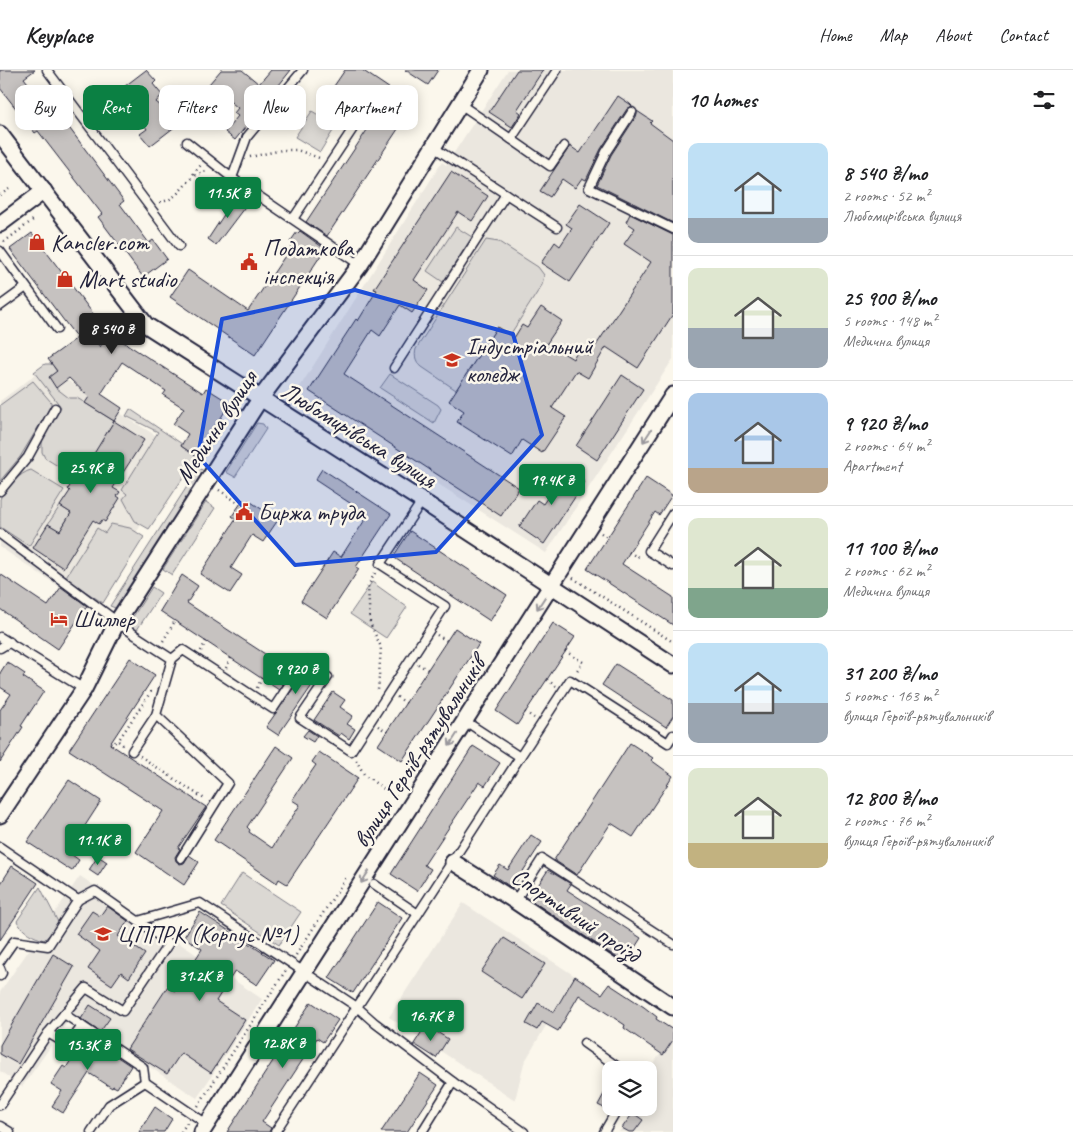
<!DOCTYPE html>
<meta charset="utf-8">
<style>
:root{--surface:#fff;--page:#f2f2f2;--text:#202124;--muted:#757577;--line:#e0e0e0;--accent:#0b8043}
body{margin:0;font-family:Caveat,sans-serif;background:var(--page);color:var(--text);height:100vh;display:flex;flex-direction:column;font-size:19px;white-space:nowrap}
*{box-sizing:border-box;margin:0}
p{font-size:16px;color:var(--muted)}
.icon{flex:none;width:28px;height:28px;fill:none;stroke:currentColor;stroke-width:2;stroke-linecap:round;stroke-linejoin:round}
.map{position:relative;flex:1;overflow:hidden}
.sheet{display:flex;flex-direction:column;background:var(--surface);width:400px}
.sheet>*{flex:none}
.guide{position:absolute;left:15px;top:15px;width:475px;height:45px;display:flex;gap:10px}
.controls{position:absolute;left:602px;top:991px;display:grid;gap:10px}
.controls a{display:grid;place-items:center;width:55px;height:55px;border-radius:10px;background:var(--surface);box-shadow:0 2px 12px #0003;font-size:25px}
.price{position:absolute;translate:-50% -42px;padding:0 11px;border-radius:5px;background:var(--accent);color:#fff;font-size:16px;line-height:32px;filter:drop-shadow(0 1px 2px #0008)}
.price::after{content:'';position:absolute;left:50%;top:30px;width:15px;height:11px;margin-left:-8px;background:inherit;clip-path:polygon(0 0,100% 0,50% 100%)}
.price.active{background:#222;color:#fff}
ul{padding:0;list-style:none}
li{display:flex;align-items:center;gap:15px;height:125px;padding:0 15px}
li+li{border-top:1px solid var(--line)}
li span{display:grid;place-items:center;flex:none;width:140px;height:100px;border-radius:10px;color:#555}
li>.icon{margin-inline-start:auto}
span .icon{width:60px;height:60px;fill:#fffc;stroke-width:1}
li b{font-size:21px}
h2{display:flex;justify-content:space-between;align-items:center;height:60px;padding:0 15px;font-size:21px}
.tag{padding:0 18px;border-radius:10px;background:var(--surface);box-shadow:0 2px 12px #0003;font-size:18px;line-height:45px}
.tag.active{background:var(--accent);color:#fff}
header{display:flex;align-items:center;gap:30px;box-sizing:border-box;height:70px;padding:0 25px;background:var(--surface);border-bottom:1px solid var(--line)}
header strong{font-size:24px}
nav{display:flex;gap:28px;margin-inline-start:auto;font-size:18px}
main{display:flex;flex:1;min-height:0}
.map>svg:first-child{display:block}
.built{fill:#ebe7df}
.green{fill:#dbd8d3;stroke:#7e7d87}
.building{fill:#c6c2c0;stroke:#22223b}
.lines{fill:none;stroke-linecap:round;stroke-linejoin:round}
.service-casing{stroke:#22223b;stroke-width:11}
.minor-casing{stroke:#22223b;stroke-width:19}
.path{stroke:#22223b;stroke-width:2.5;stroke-dasharray:1 4;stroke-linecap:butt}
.service{stroke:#fbf7ec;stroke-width:8}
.minor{stroke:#fbf7ec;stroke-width:15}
.oneway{stroke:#99979c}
.marked{fill:#1d4ed8;fill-opacity:0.2;stroke:#1d4ed8;stroke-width:4;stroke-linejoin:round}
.labels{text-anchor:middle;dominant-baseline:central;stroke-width:5;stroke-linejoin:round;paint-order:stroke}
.poi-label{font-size:24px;fill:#22223b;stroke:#fbf7ec;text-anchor:start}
.street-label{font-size:24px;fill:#22223b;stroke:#fbf7ec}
</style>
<header>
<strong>Keyplace</strong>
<nav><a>Home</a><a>Map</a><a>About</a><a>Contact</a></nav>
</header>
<main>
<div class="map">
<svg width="673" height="1062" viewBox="0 0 673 1062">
<rect width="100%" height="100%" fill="#fbf7ec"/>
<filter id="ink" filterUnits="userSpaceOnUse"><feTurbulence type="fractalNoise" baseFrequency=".02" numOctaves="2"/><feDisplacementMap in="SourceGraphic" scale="10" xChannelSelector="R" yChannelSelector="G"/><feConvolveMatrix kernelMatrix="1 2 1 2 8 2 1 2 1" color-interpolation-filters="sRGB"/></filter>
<g filter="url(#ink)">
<g class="built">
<path d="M508,0H673V289L546,483L296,323L442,92L446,95Z"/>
<path d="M46,297L187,385L88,536L0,477V331Z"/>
<path d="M80,806L262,929L197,1028L72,946L22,1017L0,1001V922Z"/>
<path d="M463,833L575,906L524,993L515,1030L389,947Z"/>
<path d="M670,970L673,972V1062H619L634,1038H649V1000Z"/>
</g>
<g class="green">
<path d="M312,41L336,56L320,82L295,67Z"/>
<path d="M456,157L472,167L443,212L427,201Z"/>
<path d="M486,170L499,172L538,197L544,205L542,215L510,265L497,257L456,320L422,297C416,292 414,287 416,279Z"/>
<path d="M45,294H52L57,302L56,318L69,328H77L114,351L91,390L83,385L74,396L67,399L61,398L45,388L42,382V364L61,337L34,302Z"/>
<path d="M390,304L438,335L441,339L434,353L380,318Z"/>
<path d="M33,311L51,332V336L20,387L0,411V335Z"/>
<path d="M130,339L182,374L181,376L197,387L149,459L135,451L123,429L127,424L122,420L158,362L126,346Z"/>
<path d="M257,353L263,354L266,359L235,407L226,402Z"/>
<path d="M199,398L207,403L118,539L110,536Z"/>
<path d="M31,400L64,420L29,476L0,457C0,449 0,436 0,429C4,419 21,402 31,400Z"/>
<path d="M206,432L215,438L172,505L163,499Z"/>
<path d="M60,436L71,443L60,461L48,454Z"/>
<path d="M111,454L130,458L144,467L103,533L65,508L97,458L105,463Z"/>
<path d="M372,512L407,537L386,568L350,544Z"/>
<path d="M152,517L161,523L133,566L127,556Z"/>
<path d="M242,803L301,842L279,875L221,836Z"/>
<path d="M40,817L58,852L51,863L44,870C34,867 22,862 17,851Z"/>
</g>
<g class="building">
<path d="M0,0H35L24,8L54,46L58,43L124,131L120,134L149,173L153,170L167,189L143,207L98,147L102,144L38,61L35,63L0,18Z"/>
<path d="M146,0L156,11L153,14L162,25L156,32L181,52L150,76L140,64L147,59L128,33L121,38L112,26Z"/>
<path d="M221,0H242L259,14L271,0H291L235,70L225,62L238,46L234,43L238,38L209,14Z"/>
<path d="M345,0H362L414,35L327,166L306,152L375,48L332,19Z"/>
<path d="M405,0H438L428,15Z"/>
<path d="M517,0H543L517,40L521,43L512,57L489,42Z"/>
<path d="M618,26L630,34L632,36L627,39L601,79L586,110L582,108L575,118L562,109L550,127L540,121L570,76L580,83Z"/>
<path d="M637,41L652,51L650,53L673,70V153L597,115L611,85L637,45Z"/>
<path d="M451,102L488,126L472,151L458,142L414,210L428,220L412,243L400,235L380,266L372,260L344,304L519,418L501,446L309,321L356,249L358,251L377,220L374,219Z"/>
<path d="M233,124L247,134L216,175L208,169L229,137L226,134Z"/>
<path d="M580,134L609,153L570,212L541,193L555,172L560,176L572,158L566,154Z"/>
<path d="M630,144L673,165V244L638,298L606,277L588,308L576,301L552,338L566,347L542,383L522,370L512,387L457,352L464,341L449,331L497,257L514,268L522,255L527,258L541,237L562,251L547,273L573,289L578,279L589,286L651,192L624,174L635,158L626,152Z"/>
<path d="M300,161L325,179L255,285L170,227L188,200L248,241L293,174L290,172L297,162L298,163Z"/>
<path d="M32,163L94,245L83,253L100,277L111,260L123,268L122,271L203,323L206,318L230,333L197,387L181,376L188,364L173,354L184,338L163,325L166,321L122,292L101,324L122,338L114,351L85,333L89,327L69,308L56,318L49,307L57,301L48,289L77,268L10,179Z"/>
<path d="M622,305L643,319L597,390L576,376Z"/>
<path d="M114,351L144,370L113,418L120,422L117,426L120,428L105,452L102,450L99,454L93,450L63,498L33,478L48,454L60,461L71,443L60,436L70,421L68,419L75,407L77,408L86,394L87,395Z"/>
<path d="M559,396L585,412L544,474L519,457L537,430L543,434L557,413L550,408Z"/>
<path d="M322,399L391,444L356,497L359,499L327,548L301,531L333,482L341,487L368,445L315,410Z"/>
<path d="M646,408L672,425L659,445L655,442L622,494L673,527V555L587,499Z"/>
<path d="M243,430L247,432L248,430L278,450L263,472L252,465L231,498L242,505L230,523L200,504L236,449L232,446Z"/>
<path d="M410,461L507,525L490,551L393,487Z"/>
<path d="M0,504L48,536L61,517L87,536L58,579L0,539Z"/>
<path d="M182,505L198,516L187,533L291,601L279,620L160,541Z"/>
<path d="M553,553L575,567L517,655L496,641Z"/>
<path d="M455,558L479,574L402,691L378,675Z"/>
<path d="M307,586L324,598L278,665L266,657L302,606V601L298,598Z"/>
<path d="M130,588L155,605L110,674L206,737L178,778L180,779L175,787L176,791L180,794L184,793L189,785L199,792L184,815L136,782L163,741L69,680Z"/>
<path d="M7,592L25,604L23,607L44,621L21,656L23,657L0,692V640L11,624L0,617V603Z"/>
<path d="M616,594L673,630V646L666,657L602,615Z"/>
<path d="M333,622L345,630L340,637L353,646L347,654L355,659L349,669L341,663L339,666L314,650Z"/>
<path d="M308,660L317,666L313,672L303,666Z"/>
<path d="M630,673L653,688L651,690L673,706L633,767L611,753L577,805L554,790Z"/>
<path d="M276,676L293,688L247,757L250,760L249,762L272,778L300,735L292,730L316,695L312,692L319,682L358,708L287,814L279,809L277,813L214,770Z"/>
<path d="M473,676L500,693L485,716L479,712L424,795L431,799L417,821L391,804Z"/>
<path d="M69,710L101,731L68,782L79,790L72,801L27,772Z"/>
<path d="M531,765L542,772L512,818L493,805L500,795L508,800Z"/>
<path d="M98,786L107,792L98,806L89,800Z"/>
<path d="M12,796L38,813L0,870V815Z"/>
<path d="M548,800L571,814L567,820L641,868L625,893L529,829Z"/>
<path d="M378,832L402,848L353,923L329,908Z"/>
<path d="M107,836L128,851L118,866L145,884L129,908L121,902L112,915L88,899L100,881L76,864L92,841L100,846Z"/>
<path d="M200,842L274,890L257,915L235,901L216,931L245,950L211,1003L181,983L167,1004L127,979L168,916L175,921L202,879L184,867Z"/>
<path d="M504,868L545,894L522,929L481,902Z"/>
<path d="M53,884L74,897L18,994L0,984V975Z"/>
<path d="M575,906L602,924L609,914L644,937L657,947L656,949L673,960V970L663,985L624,958L625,955L579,925L558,961L542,952L537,960L526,954L538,933L554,942Z"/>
<path d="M311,932L338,950L323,972L317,968L262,1052L271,1058L269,1062H227Z"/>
<path d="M90,935L110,948L100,962L81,949Z"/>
<path d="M426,955L448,969L436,988L414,974Z"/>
<path d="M83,964L131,996L117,1018L113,1016L112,1018L89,1003L63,1043L52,1036L62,1021L51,1014L63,996L66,998L79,977L76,974Z"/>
<path d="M420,1003L438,1015L407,1062H381Z"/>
<path d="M611,1011V1038L610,1041L598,1035Z"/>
<path d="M155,1037L172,1049L164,1062H139Z"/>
<path d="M633,1043L643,1050L634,1062H629L622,1058Z"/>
</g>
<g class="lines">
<g class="service-casing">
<g id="service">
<path d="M47,0L179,176"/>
<path d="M460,34L511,69L557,0"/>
<path d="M632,42L606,82L589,118L673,159"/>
<path d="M511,69L550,96L564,76"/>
<path d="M187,72L232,108L360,195"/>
<path d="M433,77L557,157"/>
<path d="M232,108L247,67L303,0"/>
<path d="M293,149L358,51L327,30"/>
<path d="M0,181L57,259"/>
<path d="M0,236L26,217"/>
<path d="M394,298L506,124"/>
<path d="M0,421L28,387L55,338"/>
<path d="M673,443L649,481L673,496"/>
<path d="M0,464L135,565L172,589L156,645L228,713L181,788"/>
<path d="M0,567L84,619"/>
<path d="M0,578L10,572"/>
<path d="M172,589L183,580L273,639L297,603"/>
<path d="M328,607L300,648L351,681L445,536L380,494L422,431"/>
<path d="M465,651L520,687L570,610L668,673L673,665"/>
<path d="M132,681L156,645"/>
<path d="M0,777L78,830L95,821L169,873L123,941L86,918L48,963L0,1035"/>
<path d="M374,814L418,844L520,687"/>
<path d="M515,831L542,789L673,874"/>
<path d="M138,851L200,833L357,937L418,844"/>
<path d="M0,891L14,871L48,876L78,830"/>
<path d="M0,898L2,903L0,906"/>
<path d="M64,944L82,956"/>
<path d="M48,963L68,975L82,956L143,997L145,1012"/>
<path d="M584,973L622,1000"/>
<path d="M0,1056L10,1062"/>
<path d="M91,1062L109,1035L145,1012L207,1054"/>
<path d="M275,1062L357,937L375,953L453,1012"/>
<path d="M422,1062L453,1012L524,1062"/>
<path d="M604,1062L618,1038"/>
</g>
</g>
<g class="minor-casing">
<g id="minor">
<path d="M0,64L146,255L422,431L673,595"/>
<path d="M0,154L44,121"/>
<path d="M0,745L84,619L117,552L260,329L360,195L481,0"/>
<path d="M453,792L515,831L673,937"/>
<path d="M202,1062L673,325"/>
</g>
</g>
<g class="path">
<path d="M250,87L282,80H297L322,89"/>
<path d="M193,104L201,95"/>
<path d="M0,125L9,119"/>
<path d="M160,132C182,130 185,104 208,101"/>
<path d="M4,172L33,150"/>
<path d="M219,420L240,434"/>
<path d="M601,463L607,467"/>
<path d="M629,482L637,487L641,485"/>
<path d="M375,503L368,516L370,553L381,577L378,621"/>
<path d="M573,508L673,572"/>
<path d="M437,565L447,571"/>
<path d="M163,571L175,551"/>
<path d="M201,581L206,571"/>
<path d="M565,581L583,592L576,602"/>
<path d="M418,594L428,600"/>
<path d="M226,598L231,588"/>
<path d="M547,610L556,616"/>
<path d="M257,618L262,608"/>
<path d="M397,627L406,633"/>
<path d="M525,642L534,648"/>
<path d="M378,656L387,662"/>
<path d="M110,674L118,671"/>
<path d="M123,675L118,671L152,620"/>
<path d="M140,686L206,730"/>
<path d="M356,690L365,706L399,729"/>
<path d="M296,885L347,806"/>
<path d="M198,1036L286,900"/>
<path d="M181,1062L188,1051"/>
</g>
<use href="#service" class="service"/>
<use href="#minor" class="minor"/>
</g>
<defs><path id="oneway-shaft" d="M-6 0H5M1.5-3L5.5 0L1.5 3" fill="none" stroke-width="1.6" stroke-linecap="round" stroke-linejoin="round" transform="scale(1.25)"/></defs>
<g class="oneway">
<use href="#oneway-shaft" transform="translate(647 366) rotate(123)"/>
<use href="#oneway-shaft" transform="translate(541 533) rotate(123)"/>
<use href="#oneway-shaft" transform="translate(453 670) rotate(123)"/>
<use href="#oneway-shaft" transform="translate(365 807) rotate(123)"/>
</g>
</g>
<path class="marked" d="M355,220L513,264L542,365L436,482L295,495L198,386L222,249Z"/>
<defs>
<g id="shop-bare" transform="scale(1.35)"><path d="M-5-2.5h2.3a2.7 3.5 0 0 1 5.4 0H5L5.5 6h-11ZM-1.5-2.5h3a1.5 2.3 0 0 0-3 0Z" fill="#c8321e" stroke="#fbf7ec" stroke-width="2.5" paint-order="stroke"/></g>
<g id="civic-bare" transform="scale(1.35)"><path d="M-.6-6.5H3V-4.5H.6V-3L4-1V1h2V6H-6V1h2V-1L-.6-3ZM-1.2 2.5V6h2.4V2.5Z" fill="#c8321e" stroke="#fbf7ec" stroke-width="2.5" paint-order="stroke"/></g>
<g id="university-bare" transform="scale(1.35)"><path d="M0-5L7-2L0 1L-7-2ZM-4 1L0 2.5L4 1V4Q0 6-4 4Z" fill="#c8321e" stroke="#fbf7ec" stroke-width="2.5" paint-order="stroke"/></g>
<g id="hotel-bare" transform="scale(1.35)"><path d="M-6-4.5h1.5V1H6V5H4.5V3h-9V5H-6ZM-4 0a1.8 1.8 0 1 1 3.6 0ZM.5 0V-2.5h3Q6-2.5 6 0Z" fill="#c8321e" stroke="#fbf7ec" stroke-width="2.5" paint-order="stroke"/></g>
</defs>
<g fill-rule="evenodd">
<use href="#shop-bare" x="37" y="172"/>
<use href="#civic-bare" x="249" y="192"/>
<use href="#shop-bare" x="65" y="209"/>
<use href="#university-bare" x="452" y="290"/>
<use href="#civic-bare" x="244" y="442"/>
<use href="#hotel-bare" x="59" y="549"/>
<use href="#university-bare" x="103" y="864"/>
</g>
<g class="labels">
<g class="poi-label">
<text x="51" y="172">Kancler.com</text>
<text x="263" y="178">Податкова<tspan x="263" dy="28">інспекція</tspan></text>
<text x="79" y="209">Mart studio</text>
<text x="466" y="276">Індустріальний<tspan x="466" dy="28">коледж</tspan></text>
<text x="258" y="442">Биржа труда</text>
<text x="73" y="549">Шиллер</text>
<text x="117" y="864">ЦППРК (Корпус №1)</text>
</g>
<g class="street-label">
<text transform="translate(216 357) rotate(-57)">Медична вулиця</text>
<text transform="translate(359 365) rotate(32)">Любомирівська вулиця</text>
<text transform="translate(419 682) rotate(-57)">вулиця Героїв-рятувальників</text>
<text transform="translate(576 845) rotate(34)">Спортивний проїзд</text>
</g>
</g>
</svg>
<div class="controls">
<a><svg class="icon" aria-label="layers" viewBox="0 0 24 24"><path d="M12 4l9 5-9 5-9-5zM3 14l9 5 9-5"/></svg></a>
</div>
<b class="price" style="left:228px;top:149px">11.5K ₴</b>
<b class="price active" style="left:112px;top:285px">8 540 ₴</b>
<b class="price" style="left:91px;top:424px">25.9K ₴</b>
<b class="price" style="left:552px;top:436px">19.4K ₴</b>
<b class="price" style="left:296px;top:625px">9 920 ₴</b>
<b class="price" style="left:98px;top:796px">11.1K ₴</b>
<b class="price" style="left:200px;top:932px">31.2K ₴</b>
<b class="price" style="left:431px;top:972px">16.7K ₴</b>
<b class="price" style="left:283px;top:999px">12.8K ₴</b>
<b class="price" style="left:88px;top:1001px">15.3K ₴</b>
<div class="guide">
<a class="tag">Buy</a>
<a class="tag active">Rent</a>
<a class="tag">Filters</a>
<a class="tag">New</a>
<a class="tag">Apartment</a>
</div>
</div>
<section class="sheet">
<h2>10 homes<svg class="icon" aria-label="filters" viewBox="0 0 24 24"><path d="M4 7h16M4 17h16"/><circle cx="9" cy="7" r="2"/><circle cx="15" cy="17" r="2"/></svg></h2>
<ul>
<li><span style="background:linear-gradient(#bfe0f5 75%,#9aa5b1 0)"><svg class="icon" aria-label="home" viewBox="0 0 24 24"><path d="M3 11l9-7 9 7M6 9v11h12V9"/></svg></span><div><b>8 540 ₴/mo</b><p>2 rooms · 52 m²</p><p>Любомирівська вулиця</p></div></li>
<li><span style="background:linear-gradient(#dfe7d0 60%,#9aa5b1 0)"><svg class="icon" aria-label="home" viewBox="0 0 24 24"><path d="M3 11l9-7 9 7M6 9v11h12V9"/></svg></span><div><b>25 900 ₴/mo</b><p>5 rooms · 148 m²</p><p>Медична вулиця</p></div></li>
<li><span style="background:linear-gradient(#a9c7e8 75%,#b9a48a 0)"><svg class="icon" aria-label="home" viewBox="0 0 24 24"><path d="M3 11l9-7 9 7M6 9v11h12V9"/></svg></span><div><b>9 920 ₴/mo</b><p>2 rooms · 64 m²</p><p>Apartment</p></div></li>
<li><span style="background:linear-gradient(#dfe7d0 70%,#7fa58c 0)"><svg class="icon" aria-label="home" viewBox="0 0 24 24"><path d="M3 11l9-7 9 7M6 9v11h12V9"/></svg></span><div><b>11 100 ₴/mo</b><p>2 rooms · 62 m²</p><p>Медична вулиця</p></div></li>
<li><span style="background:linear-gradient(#bfe0f5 60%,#9aa5b1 0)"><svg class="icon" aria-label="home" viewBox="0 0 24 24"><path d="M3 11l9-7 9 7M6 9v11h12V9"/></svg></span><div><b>31 200 ₴/mo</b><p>5 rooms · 163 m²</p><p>вулиця Героїв-рятувальників</p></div></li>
<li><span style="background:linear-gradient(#dfe7d0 75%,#c2b280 0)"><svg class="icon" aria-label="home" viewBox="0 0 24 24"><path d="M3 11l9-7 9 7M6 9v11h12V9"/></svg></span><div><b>12 800 ₴/mo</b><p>2 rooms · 76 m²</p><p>вулиця Героїв-рятувальників</p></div></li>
</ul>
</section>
</main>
